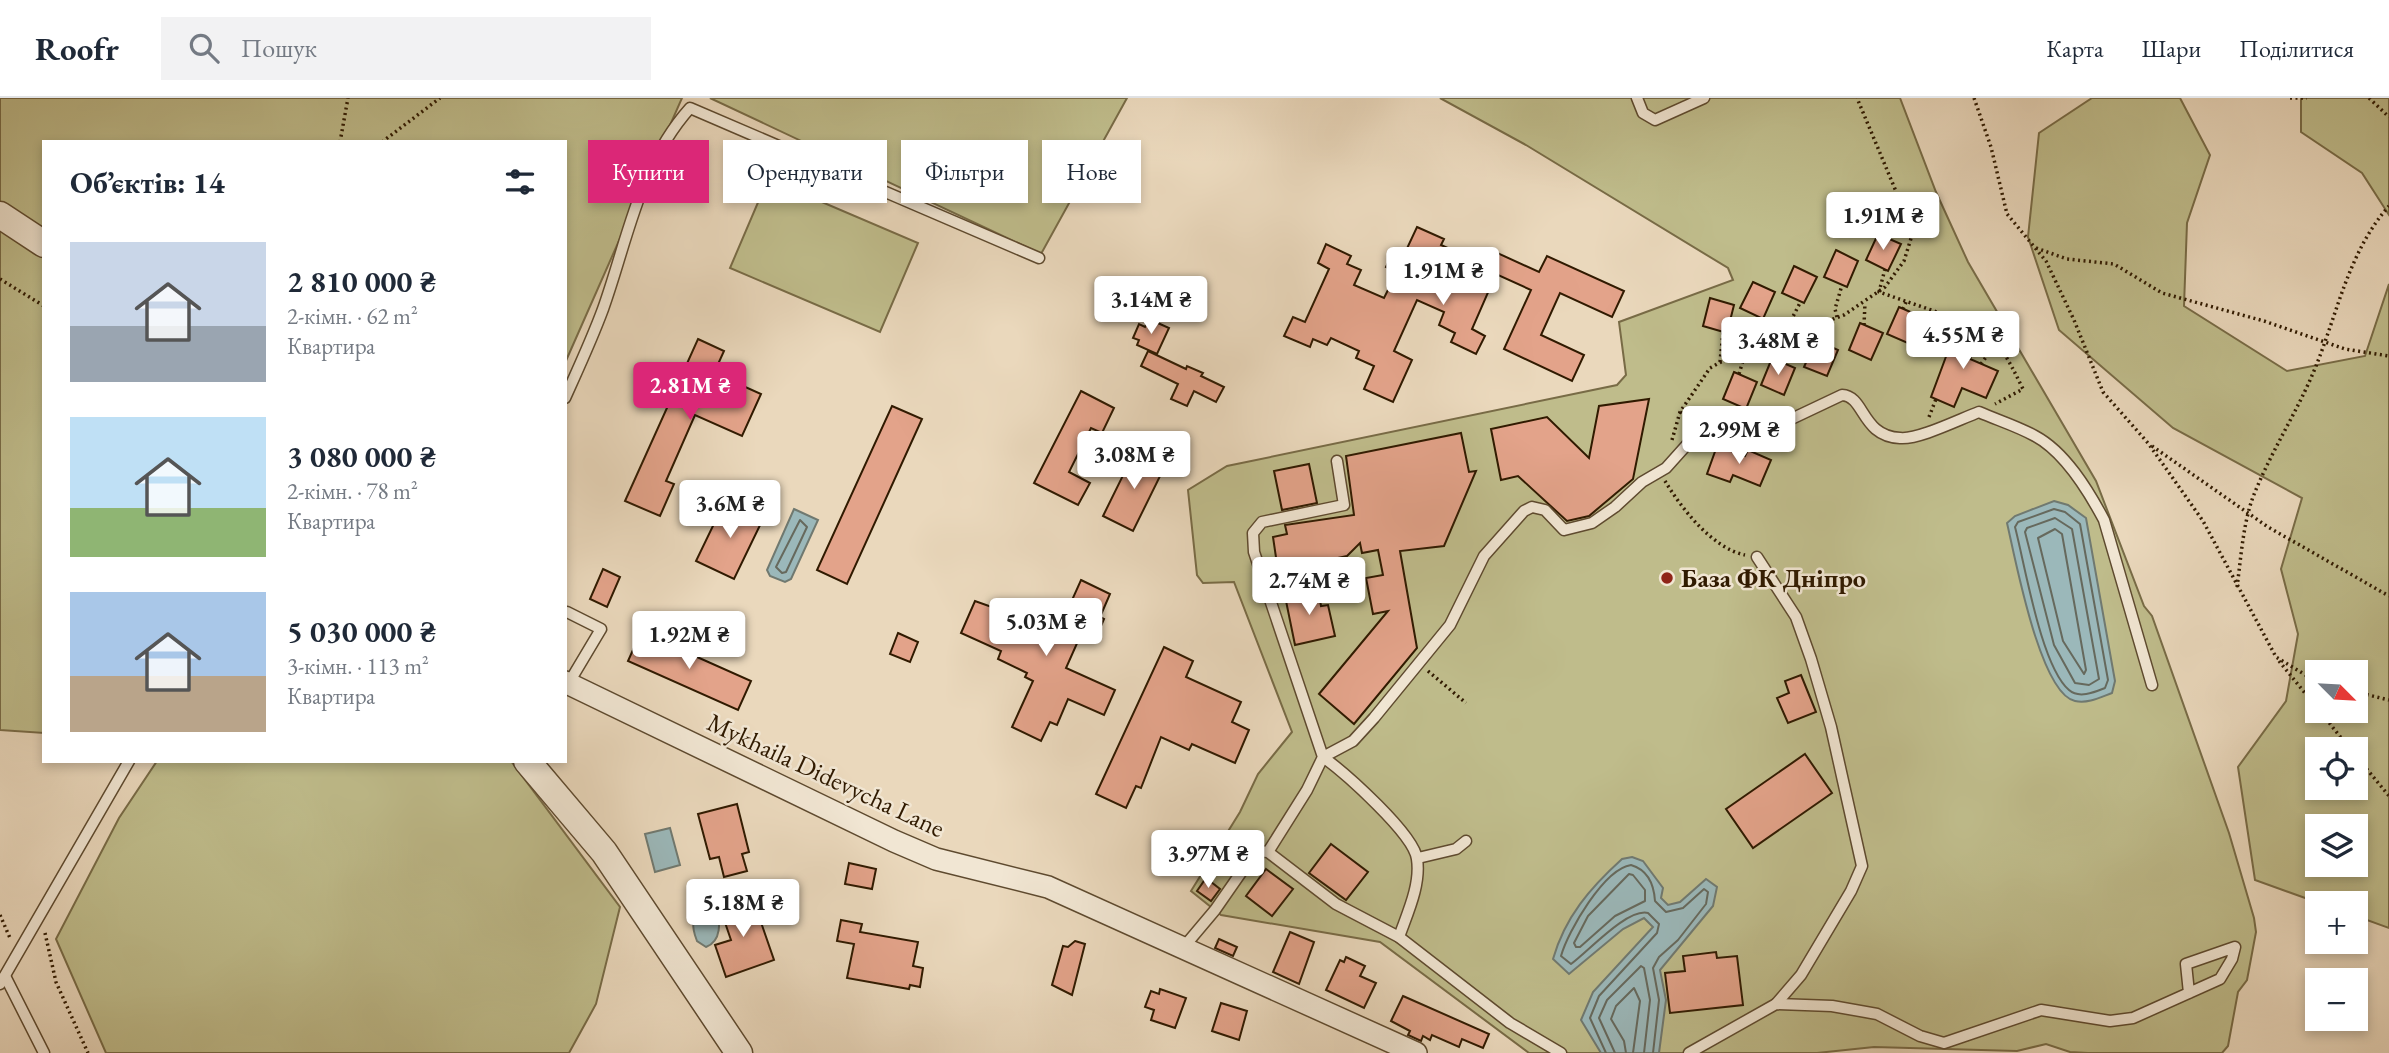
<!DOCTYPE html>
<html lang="uk">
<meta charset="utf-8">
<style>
:root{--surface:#fff;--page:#f2f2f3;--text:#1f2937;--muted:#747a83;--line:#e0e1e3;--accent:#db2777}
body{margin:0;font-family:"EB Garamond",serif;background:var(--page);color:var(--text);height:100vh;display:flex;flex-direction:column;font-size:26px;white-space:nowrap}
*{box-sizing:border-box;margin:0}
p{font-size:23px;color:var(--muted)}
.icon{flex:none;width:38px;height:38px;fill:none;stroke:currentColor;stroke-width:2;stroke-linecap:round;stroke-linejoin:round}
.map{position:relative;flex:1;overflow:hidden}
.drawer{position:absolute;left:42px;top:42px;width:525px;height:623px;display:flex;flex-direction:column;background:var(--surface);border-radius:0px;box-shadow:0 4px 10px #0003}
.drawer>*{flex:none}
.hud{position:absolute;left:588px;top:42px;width:665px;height:63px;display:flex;gap:14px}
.needle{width:46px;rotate:114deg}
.controls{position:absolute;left:2305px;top:562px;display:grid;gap:14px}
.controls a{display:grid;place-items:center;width:63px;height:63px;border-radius:0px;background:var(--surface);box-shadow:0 4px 10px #0003;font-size:35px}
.price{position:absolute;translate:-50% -60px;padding:0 16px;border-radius:7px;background:#fff;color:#222;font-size:23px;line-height:46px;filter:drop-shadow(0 2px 4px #0008)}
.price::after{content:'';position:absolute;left:50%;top:42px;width:21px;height:16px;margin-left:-10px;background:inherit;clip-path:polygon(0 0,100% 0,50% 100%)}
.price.selected{background:var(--accent);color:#fff}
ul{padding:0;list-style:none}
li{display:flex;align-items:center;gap:21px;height:175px;padding:0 28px}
li span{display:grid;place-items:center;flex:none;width:196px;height:140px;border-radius:0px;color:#555}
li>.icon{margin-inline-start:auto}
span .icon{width:84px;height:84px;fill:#fffc;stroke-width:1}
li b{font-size:30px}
h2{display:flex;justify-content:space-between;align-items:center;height:84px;padding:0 28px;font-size:30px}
.chip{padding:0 24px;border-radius:0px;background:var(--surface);box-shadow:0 4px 10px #0003;font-size:24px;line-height:63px}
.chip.selected{background:var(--accent);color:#fff}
header{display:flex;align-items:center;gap:42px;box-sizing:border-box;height:98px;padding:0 35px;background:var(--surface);border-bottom:2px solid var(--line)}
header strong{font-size:33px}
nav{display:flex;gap:38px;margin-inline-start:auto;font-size:24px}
.search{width:490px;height:63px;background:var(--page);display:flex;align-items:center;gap:18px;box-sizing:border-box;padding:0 24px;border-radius:0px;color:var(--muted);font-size:26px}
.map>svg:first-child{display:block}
.green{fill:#bfbc8b;stroke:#786b46;stroke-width:2;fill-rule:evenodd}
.water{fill:#9bb8ba;stroke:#707970;stroke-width:2}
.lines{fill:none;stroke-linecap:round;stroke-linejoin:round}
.shore{stroke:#66695d;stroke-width:2}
.building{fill:#e3a38a;stroke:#301a00;stroke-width:2}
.service-casing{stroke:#5e4a2f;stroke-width:13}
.minor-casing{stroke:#5e4a2f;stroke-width:24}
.tertiary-casing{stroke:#5e4a2f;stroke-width:29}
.path{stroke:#301a00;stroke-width:3.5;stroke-dasharray:2 3.5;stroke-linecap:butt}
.service{stroke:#f1e6d3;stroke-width:10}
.minor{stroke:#f1e6d3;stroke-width:21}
.tertiary{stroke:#f1e6d3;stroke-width:26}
.poi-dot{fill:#8f2418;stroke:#f1e6d3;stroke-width:2.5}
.labels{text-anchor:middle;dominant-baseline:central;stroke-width:5;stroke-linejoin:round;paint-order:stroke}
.poi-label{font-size:26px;font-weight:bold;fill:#301a00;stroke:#f1e6d3;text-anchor:start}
.street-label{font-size:26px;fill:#301a00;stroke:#f1e6d3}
</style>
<header>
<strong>Roofr</strong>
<div class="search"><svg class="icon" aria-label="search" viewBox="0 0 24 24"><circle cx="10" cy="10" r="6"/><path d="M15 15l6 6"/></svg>Пошук</div>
<nav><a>Карта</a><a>Шари</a><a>Поділитися</a></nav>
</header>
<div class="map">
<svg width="2389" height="955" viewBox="0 0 2389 955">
<rect width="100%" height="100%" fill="#ead8bc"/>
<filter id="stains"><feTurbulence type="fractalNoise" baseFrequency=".00286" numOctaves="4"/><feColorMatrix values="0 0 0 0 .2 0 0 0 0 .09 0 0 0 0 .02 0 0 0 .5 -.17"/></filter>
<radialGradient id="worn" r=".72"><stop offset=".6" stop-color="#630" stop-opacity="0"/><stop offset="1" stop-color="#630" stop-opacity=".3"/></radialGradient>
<g class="green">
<path d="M0,0H682L565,265V44H44V635L0,632Z"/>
<path d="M710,0H1127L1041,156Z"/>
<path d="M1440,0H1900L1936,94L1968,164L2096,383L2144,508L2152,518L2229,735L2254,820L2256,834L2247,882L2238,894L2228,948L2222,955H2088L2070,954L2046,946L2017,953L1874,949L1817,955H1529L1380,844L1221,817L1191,793L1240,714L1258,676L1292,634L1234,484L1203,485L1197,477L1188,392L1227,368L1617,287L1626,277L1619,224L1733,182L1728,170L1526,47Z"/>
<path d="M2092,0H2180L2210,57L2187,125L2184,208L2287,273L2365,258L2389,186V830L2356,818V805H2319L2255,782L2238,669L2286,603L2298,536L2281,471L2302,400L2173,330L2059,232L2028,139L2039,35ZM2317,574H2356V612H2317ZM2317,651H2356V690H2317ZM2317,728H2356V766H2317Z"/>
<path d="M2301,0H2389V117L2362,75L2301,34Z"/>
<path d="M768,81L918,145L880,234L730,170Z"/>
<path d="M157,663H511L620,809L596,906L569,955H106L56,841L119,720Z"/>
</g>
<g class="water">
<path d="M2054,403L2068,407L2086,420L2115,583L2112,595C2101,599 2088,606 2075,603C2040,596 2015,459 2007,425L2015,418Z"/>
<path d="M794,411L818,422L791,481L785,484L770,478L767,472Z"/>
<path d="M670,730L680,767L655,774L645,736Z"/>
<path d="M1632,759L1643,763L1663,790L1661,800L1668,807L1680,804L1706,781L1717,789L1713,808L1660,872L1666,902L1659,955H1601L1581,922L1593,894L1653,829L1644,820L1623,831L1569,876L1553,861C1565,819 1590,790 1622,761Z"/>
<path d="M706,809H717C720,824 722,843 706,849L697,843C691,828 691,818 706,809Z"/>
</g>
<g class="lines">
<g class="shore">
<path d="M2054,411L2065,414L2080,426L2108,582L2105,590C2095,594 2079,601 2069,592C2041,568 2025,467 2015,429L2018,424Z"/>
<path d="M2055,420L2072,431L2099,581L2089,587L2075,585L2054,547L2025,434L2027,430Z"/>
<path d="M800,422L807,429L786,474L782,475L776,469Z"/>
<path d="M2055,431L2062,436L2086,572L2084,576L2063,543L2038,440Z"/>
<path d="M1629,776L1633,777L1645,792V803L1615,818L1580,849H1576L1574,845L1588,818Z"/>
<path d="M1606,955L1590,920L1599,898L1657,835L1659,826L1648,815C1627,810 1588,854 1571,866L1561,858C1568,833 1604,771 1631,767C1648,772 1654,787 1655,803L1666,814L1683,810L1704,791L1708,794L1706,806L1678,842L1659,859L1653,870L1659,902L1653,955"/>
<path d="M1615,955L1599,920L1607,902L1641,868L1644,870L1650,902L1644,955"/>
<path d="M1626,955L1624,943L1611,921L1616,908L1634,890L1640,903L1633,955"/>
</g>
</g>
<g class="building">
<path d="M1417,129L1444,141L1441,147L1470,160L1473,154L1489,162L1493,153L1539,174L1547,158L1624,193L1612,219L1560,195L1541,237L1584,257L1572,283L1504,251L1531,192L1496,176L1472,231L1485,238L1476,256L1451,244L1455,235L1439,227L1444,214L1417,202L1394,253L1412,262L1393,304L1364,291L1374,268L1356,260L1359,253L1331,240L1327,247L1313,241L1310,249L1284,238L1293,219L1305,224L1329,171L1318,165L1326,146L1351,158L1347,166L1361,172L1354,187L1384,200L1397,174L1386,169L1393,154L1403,159Z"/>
<path d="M1878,136L1901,146L1888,173L1866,162Z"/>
<path d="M1836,152L1858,163L1847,189L1824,179Z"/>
<path d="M1794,168L1817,179L1804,205L1782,195Z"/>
<path d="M1753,184L1775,194L1763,221L1740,210Z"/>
<path d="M1710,200L1734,207L1727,235L1703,228Z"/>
<path d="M1899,209L1922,219L1910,246L1887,236Z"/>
<path d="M1149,221L1169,230L1157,256L1137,247L1139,242L1133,240L1139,226L1145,229Z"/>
<path d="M1860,225L1883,235L1871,262L1849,252Z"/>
<path d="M1957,229L1979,239L1970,261L1998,273L1986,300L1962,290L1954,309L1931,299Z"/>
<path d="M698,241L724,253L714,275L761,296L742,338L695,317L666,383L674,386L660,418L625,403Z"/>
<path d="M1816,242L1838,252L1827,278L1804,269Z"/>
<path d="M1148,253L1186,271L1187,268L1203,275L1201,278L1224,289L1216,304L1194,293L1187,308L1171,301L1178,286L1141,268Z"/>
<path d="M1772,260L1795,270L1784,297L1761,287Z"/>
<path d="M1734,274L1757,284L1746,311L1723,301Z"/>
<path d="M1081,293L1114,310L1102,335L1091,330L1069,374L1090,385L1078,407L1034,385Z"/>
<path d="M1649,301L1633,381L1589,418L1567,423L1518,378L1501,382L1491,331L1547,319L1589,360L1599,308Z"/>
<path d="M892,308L922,321L847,486L817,472Z"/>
<path d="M1461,335L1469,374L1476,373L1444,448L1400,453L1417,550L1354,626L1319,596L1388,513L1373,516L1366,480L1383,477L1378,452L1362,455L1360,445L1347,458L1278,473L1273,439L1287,436L1285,427L1354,417L1346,358Z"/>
<path d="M1717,348L1745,358L1748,352L1771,362L1760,388L1733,377L1730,384L1707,376Z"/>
<path d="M1135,353L1165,368L1133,433L1103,418Z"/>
<path d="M1309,366L1317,405L1282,412L1274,373Z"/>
<path d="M725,403L763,421L734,481L696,463Z"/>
<path d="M603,471L620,479L607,509L590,501Z"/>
<path d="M1081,482L1110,496L1100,519L1104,521L1096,540L1082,534L1066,570L1115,592L1104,617L1068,601L1057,627L1050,624L1041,643L1012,629L1033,583L1025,579L1027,575L998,561L1001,553L961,535L975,503L1017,518L1013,527L1042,540L1049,524L1060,529Z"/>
<path d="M1318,491L1321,508L1328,507L1335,538L1295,547L1285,498Z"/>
<path d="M641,534L751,583L738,612L628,563Z"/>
<path d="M898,535L918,544L910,564L890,556Z"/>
<path d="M1164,549L1193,563L1186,579L1241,604L1232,624L1249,632L1235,665L1192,646L1189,652L1161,639L1141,690L1136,688L1126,710L1096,696Z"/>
<path d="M1801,577L1816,614L1788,625L1777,600L1789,595L1785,583Z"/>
<path d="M1805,656L1832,695L1753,750L1726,711Z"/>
<path d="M737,706L749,754L742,756L747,773L724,779L719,759L710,761L698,716Z"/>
<path d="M1331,746L1368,774L1346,802L1309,775Z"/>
<path d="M849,765L876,771L872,791L845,786Z"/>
<path d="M1266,771L1293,791L1272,818L1246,798Z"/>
<path d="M1206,780L1220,791L1211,803L1197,793Z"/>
<path d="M733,798L737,810L754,804L774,862L726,879L715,847L731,842L718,804Z"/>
<path d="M841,822L862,826L860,834L918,844L913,868L923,870L920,889L910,887L909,891L847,880L854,846L837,843Z"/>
<path d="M1290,834L1314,844L1299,886L1273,874Z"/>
<path d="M1219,841L1237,849L1233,858L1215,850Z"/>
<path d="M1075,843L1085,846L1072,897L1052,887L1063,848L1068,849Z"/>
<path d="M1716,854L1717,860L1737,858L1743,907L1670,915L1665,875L1685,873L1683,858Z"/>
<path d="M1346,859L1365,868L1360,878L1376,885L1364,910L1326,892L1340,862L1344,864Z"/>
<path d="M1160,891L1186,900L1175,930L1151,922L1154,912L1145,909L1151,893L1159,896Z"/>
<path d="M1403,898L1489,936L1483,950L1462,941L1459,949L1432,937L1430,942L1423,938L1421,943L1408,937L1410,933L1391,923Z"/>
<path d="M1221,905L1247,913L1239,942L1212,933Z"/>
</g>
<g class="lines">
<g class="service-casing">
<g id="service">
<path d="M1637,0L1643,15L1655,22L1704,0"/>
<path d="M565,300C578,271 592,241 603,211C628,141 639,67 690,10L1039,160"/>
<path d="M1757,459L1796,519L1811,561L1831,629L1862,768L1851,793L1801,877L1776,906"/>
<path d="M567,514L601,531L567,588"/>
<path d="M1268,754L1307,692L1323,659L1254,454L1253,435L1262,424L1344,407L1337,363"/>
<path d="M1418,760L1456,751L1466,743"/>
<path d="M1399,839C1407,816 1421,787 1417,761C1414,736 1345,675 1323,659L1353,643L1374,620L1450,527L1484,458L1524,413L1532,409L1545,412L1564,432L1592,425L1615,409L1642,384L1666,370L1692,341L1706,332L1785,324L1842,297C1865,298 1861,338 1900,340C1918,342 1960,321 1979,314C1997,322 2017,328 2035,338C2065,354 2088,392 2104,422L2152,587"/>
<path d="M1183,850L1215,812L1256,753L1268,754L1336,806L1399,839L1510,925L1561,955"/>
<path d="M5,878L44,955"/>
<path d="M0,886L129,663"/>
<path d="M1689,955L1776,906L1832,908L1877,916L1920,938L1944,945L2041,912L2110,923L2133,920L2220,881L2232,861L2235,849L2186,866L2189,895"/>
</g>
</g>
<g class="minor-casing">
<path id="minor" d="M565,584L894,743L936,761L1048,789L1416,955"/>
</g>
<g class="tertiary-casing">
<g id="tertiary">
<path d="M0,117L44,146"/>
<path d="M527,663L604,754L739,955"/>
</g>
</g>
<g class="path">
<path d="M1974,0L1991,49L2007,116L2046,163L2074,222L2103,294L2148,345L2203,423L2276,559L2317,584"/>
<path d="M2290,0H2307"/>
<path d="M2369,0L2389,19"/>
<path d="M340,44L348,0"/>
<path d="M382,44L440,0"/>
<path d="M2036,150L2067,161L2114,166L2162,195L2264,223L2345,251L2389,258"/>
<path d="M1885,171L1879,194L1966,224L1962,232"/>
<path d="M0,181L44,208"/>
<path d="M1903,211L1907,202"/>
<path d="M1837,219L1835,211L1842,187"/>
<path d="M1966,224C1998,237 2008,261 2023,291L1995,306"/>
<path d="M1818,227L1820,244"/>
<path d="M1864,227L1865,205"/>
<path d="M1787,238L1786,232L1801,203"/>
<path d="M1776,243V262"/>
<path d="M1754,250V237L1758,219"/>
<path d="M1720,264L1723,234"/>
<path d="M1981,266L1997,244"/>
<path d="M1739,276L1746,253"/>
<path d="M1680,314L1695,324"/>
<path d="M1929,319L1936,301"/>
<path d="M1752,339L1753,354"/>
<path d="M1672,342L1680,314L1710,270L1728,260L1844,217L1885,189L1904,163L1913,134L1857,0"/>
<path d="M2152,348L2268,429L2389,498"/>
<path d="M1665,383C1682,411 1712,450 1745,457"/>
<path d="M2237,489C2241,460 2243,426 2253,399C2271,353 2298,313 2316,268C2338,213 2349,153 2389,108"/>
<path d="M2279,563L2317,610"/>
<path d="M1428,573L1466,605"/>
<path d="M2356,594L2389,602"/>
<path d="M2319,612L2350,651"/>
<path d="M2356,658L2389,698"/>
<path d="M0,817L10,840"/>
<path d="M45,835L56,884L88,955"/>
</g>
<use href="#service" class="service"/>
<use href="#minor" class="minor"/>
<use href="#tertiary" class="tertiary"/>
</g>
<circle class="poi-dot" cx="1667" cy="480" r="7"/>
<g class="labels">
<g class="poi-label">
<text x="1681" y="480">База ФК Дніпро</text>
</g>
<g class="street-label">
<text transform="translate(826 677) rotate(25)">Mykhaila Didevycha Lane</text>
</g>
</g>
<rect width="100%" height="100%" filter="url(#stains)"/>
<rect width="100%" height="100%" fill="url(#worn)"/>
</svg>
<div class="controls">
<a><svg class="needle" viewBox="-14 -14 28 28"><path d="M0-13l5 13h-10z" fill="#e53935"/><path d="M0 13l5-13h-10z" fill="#747a83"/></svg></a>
<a><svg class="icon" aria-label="locate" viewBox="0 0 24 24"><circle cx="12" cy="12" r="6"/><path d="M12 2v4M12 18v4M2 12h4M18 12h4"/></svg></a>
<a><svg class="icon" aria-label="layers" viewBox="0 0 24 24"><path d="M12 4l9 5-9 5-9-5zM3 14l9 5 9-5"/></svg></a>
<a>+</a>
<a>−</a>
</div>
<b class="price" style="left:1883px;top:154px">1.91M ₴</b>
<b class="price" style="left:1443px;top:209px">1.91M ₴</b>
<b class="price" style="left:1151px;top:238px">3.14M ₴</b>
<b class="price" style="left:1963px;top:273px">4.55M ₴</b>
<b class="price" style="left:1778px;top:279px">3.48M ₴</b>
<b class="price selected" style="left:690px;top:324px">2.81M ₴</b>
<b class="price" style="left:1739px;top:368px">2.99M ₴</b>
<b class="price" style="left:1134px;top:393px">3.08M ₴</b>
<b class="price" style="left:730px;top:442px">3.6M ₴</b>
<b class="price" style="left:1309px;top:519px">2.74M ₴</b>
<b class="price" style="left:1046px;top:560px">5.03M ₴</b>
<b class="price" style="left:689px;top:573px">1.92M ₴</b>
<b class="price" style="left:1208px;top:792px">3.97M ₴</b>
<b class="price" style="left:743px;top:841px">5.18M ₴</b>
<div class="hud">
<a class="chip selected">Купити</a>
<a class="chip">Орендувати</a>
<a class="chip">Фільтри</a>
<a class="chip">Нове</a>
</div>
<section class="drawer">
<h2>Об’єктів: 14<svg class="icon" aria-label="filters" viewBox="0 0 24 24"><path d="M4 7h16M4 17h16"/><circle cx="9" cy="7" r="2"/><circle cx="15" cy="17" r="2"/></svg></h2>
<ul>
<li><span style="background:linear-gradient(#c9d6e8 60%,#9aa5b1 0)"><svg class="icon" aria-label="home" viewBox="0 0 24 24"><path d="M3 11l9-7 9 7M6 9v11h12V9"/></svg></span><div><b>2 810 000 ₴</b><p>2-кімн. · 62 m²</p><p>Квартира</p></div></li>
<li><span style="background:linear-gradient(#bfe0f5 65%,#8fb573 0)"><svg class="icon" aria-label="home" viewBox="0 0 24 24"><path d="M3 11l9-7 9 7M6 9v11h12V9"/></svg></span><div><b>3 080 000 ₴</b><p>2-кімн. · 78 m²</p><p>Квартира</p></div></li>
<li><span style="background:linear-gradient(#a9c7e8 60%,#b9a48a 0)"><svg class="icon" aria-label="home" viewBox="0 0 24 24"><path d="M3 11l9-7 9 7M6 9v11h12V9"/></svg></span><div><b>5 030 000 ₴</b><p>3-кімн. · 113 m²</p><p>Квартира</p></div></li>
</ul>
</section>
</div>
